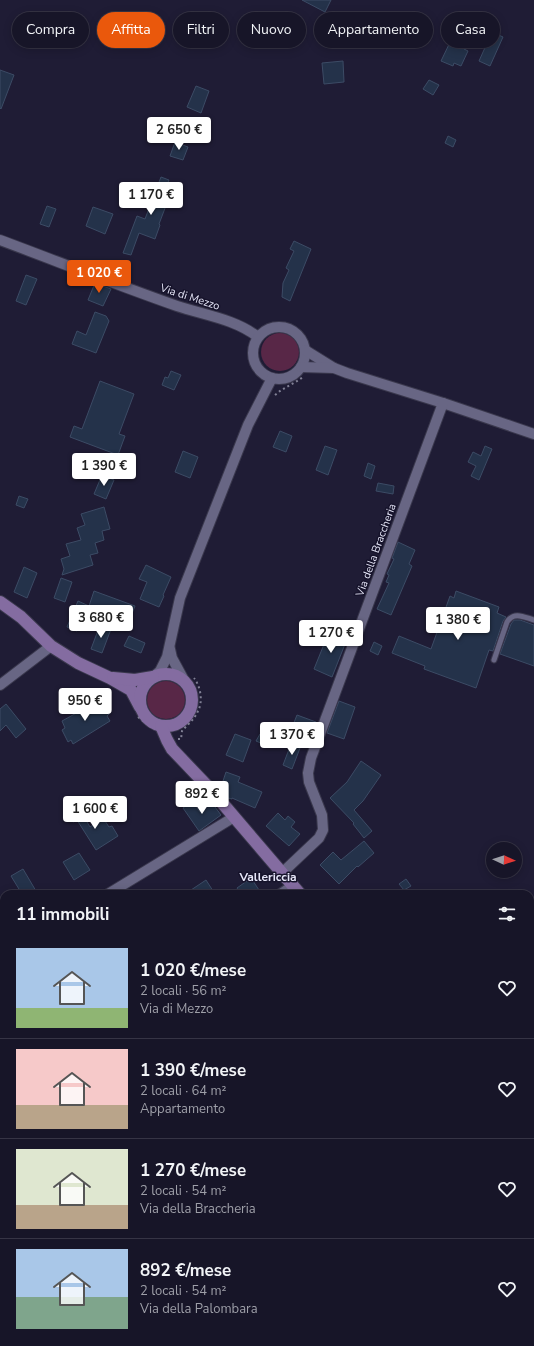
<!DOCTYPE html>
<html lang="it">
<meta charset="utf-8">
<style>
:root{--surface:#171528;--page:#242234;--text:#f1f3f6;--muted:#9e9fa8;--line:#363445;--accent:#ea580c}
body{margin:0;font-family:"Nunito Sans",sans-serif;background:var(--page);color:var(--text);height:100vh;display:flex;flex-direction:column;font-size:15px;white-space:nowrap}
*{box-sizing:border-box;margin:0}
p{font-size:13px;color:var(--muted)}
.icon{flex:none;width:22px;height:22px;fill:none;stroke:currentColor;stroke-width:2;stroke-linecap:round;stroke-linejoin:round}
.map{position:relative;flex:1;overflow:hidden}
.sheet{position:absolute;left:0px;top:890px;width:534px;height:456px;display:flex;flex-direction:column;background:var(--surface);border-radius:12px 12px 0 0;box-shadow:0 2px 10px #0003,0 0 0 1px var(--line)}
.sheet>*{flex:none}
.banner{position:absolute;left:12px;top:12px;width:510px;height:36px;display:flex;gap:8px}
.needle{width:26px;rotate:93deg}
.tools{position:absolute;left:486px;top:842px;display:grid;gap:8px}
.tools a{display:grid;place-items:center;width:36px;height:36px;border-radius:50%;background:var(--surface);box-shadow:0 2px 10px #0003,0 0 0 1px var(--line);font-size:20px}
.price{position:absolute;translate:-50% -34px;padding:0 9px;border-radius:4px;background:#fff;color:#222;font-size:13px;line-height:26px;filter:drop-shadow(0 1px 2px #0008)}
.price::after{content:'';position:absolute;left:50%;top:24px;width:12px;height:9px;margin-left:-6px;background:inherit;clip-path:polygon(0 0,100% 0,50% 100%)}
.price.on{background:var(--accent);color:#fff}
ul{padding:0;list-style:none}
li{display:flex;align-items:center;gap:12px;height:100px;padding:0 16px}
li+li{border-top:1px solid var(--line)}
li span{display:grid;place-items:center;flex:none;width:112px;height:80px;border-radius:0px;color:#555}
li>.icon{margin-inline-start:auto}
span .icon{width:48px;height:48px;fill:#fffc;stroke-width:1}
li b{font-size:17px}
h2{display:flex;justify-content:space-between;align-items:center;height:48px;padding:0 16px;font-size:17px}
.pill{padding:0 14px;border-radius:18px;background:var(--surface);box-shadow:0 2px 10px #0003,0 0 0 1px var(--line);font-size:14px;line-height:36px}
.pill.on{background:var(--accent);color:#fff}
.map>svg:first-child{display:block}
.green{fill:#582747}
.building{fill:#24324a;stroke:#3c4b65}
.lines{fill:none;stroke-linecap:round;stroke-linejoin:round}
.lane-casing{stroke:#3a384d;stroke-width:7}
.street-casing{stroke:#3a384d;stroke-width:12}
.secondary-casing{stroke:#3a384d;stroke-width:14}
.path{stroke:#818095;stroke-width:2;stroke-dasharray:2 3;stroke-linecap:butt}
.lane{stroke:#686684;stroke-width:5}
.street{stroke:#686684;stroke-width:10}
.secondary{stroke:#846ca1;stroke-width:12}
.labels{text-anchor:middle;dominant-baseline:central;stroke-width:3;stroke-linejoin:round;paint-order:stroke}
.street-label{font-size:11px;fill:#e7e7f9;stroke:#16132b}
.neighbourhood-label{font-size:12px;font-weight:bold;fill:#e7e7f9;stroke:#16132b}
</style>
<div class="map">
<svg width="534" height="1346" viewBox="0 0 534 1346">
<rect width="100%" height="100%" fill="#1f1c35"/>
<g class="green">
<circle cx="280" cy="352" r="19"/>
<circle cx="166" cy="700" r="19"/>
</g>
<g class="building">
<path d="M302,0H331L325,12Z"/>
<path d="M492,32L503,37L490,66L479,61Z"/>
<path d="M453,36L467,42L464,49L468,51L461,66L454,63L453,66L441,61Z"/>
<path d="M343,61L344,82L324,84L322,63Z"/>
<path d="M0,70L14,75L1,109L0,108Z"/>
<path d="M429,80L439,85L433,95L423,89Z"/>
<path d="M196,86L209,91L201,113L187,107Z"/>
<path d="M448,136L456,140L453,147L445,143Z"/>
<path d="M175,142L188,147L183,160L170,156Z"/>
<path d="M161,177L169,180L167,185L173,187L159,224L160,225L155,239L139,233L131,255L123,253L137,216L145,219Z"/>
<path d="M47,206L56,209L49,227L40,224Z"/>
<path d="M93,207L113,214L105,234L86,226Z"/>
<path d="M294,241L311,249L290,301L282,297L283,283L289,270L286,268L294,251L290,249Z"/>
<path d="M26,275L37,279L26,305L16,301Z"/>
<path d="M95,283L111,289L103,306L88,300Z"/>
<path d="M95,312L106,316L109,321L96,353L72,344L77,331L86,335Z"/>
<path d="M171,371L181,375L174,390L162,385L165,377L168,378Z"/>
<path d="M100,381L134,394L119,434L125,436L118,455L70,437L74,426L82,429Z"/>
<path d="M280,431L292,436L286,452L273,447Z"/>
<path d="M325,446L337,450L328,475L316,470Z"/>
<path d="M485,446L492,449L479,480L471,476L476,466L468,462L473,452L481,456Z"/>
<path d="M183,451L198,457L190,478L175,472Z"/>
<path d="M368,463L375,466L371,479L364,476Z"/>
<path d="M102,475L114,480L106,499L94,494Z"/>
<path d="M378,483L394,486L393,494L376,491Z"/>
<path d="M19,496L28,499L24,508L16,505Z"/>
<path d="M104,507L110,529L102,531L104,540L95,543L98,553L90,555L93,565L62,575L64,569L61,559L70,556L66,544L81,540L77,528L85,525L81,514Z"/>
<path d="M398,542L415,550L409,564L412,566L391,615L377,609L389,583L386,582L389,575L387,574L394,559L392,558Z"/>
<path d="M146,565L171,577L163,595L164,596L159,607L140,599L147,582L139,579Z"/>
<path d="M24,567L37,573L27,598L14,592Z"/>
<path d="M61,578L72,582L65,602L54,598Z"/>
<path d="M94,591L135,606L129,621L100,608L94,623L82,619L77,631L67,627L78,601L89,606Z"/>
<path d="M456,591L499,607L497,613L506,617L503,621L493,651L489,650L476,688L424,669L425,666L392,653L399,636L431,649L450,596L454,598Z"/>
<path d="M514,620H520L534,625V666L500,654L511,624Z"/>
<path d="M100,625L111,629L102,653L91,649Z"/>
<path d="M329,632L347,639L332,677L314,669Z"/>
<path d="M129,636L145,643L141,653L124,646Z"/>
<path d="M374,642L382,646L378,655L370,651Z"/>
<path d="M98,701L101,706L104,704L109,714L107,716L110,721L73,744L71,740L68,742L62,730L65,728L62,721Z"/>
<path d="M339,701L355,707L344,739L327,733Z"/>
<path d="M6,704L26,729L16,738L6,725L0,731V709Z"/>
<path d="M297,715L316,722L312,733L293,725Z"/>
<path d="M235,734L251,740L243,762L226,755Z"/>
<path d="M260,734L273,740L270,747L256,741Z"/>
<path d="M291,744L300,748L292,769L283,765Z"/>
<path d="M361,761L381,775L363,801L354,810L372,831L364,838L353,824L354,823L330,798L347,782Z"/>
<path d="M226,772L240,777L238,782L262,792L255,808L232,798V799L228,798L224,793L228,783L223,781Z"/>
<path d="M192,801L200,812L212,803L221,815L199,831L183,808Z"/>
<path d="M79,808L90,827L103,818L109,827L112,826L118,836L96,850L77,820L73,822L68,815Z"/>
<path d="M278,813L285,820L288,816L295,822L291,827L300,834L289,846L266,826Z"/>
<path d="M364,841L374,853L358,867L357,866L339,884L320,865L333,852L341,860Z"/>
<path d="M79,853L90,870L74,880L63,862Z"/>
<path d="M23,869L36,891L32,894H22L11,876Z"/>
<path d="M251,878L259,890L253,894H241L237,888Z"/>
<path d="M406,879L411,886L404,890L399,884Z"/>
<path d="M206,880L215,894H185Z"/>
</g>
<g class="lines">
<g class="lane-casing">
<g id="lane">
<path d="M494,660L507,622C514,611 524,617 534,620"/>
<path d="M276,894L291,884"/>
<path d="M530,1008L533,1006"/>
</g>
</g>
<g class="street-casing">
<g id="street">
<path d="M0,240C59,262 117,285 177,306C204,315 235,319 258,337"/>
<circle cx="279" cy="353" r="26"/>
<path d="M305,350L334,368L347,373L443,403L534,434"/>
<path d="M301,367L334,368"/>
<path d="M170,649L172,658L185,682"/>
<path d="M153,677L160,671L167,657L180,598L248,425L272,378"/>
<path d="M0,685L51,646"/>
<path d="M282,873L319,838L323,830L322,815L309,782L308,773L311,758L443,403"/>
<path d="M108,894L234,817"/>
<path d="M0,960L4,958"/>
<path d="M530,1273L534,1274"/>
<path d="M276,1346L285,1342"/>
</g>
</g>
<g class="secondary-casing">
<g id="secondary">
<path d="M0,602L21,617L51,646L78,663L110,678L131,690L140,707"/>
<circle cx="166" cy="700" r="26"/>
<path d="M113,678L135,680L153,677"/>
<path d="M161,726L167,740L172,749L212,791L300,894"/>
<path d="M530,1148L534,1152"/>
</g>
</g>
<g class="path">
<path d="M275,395C284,387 294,384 303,377"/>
<path d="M138,717L152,728"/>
<path d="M178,739H181L182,731C187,725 195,719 198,711C203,702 201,687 194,678"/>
</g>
<use href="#lane" class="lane"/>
<use href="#street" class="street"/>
<use href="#secondary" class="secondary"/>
</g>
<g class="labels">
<g class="street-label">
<text transform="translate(190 297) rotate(18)">Via di Mezzo</text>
<text transform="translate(376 550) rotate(-70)">Via della Braccheria</text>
</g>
<g class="neighbourhood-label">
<text x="268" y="877">Vallericcia</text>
</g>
</g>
</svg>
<div class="tools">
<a><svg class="needle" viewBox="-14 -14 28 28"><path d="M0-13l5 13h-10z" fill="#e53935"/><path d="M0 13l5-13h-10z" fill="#9e9fa8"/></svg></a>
</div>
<b class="price" style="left:179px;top:151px">2 650 €</b>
<b class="price" style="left:151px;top:216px">1 170 €</b>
<b class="price on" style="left:99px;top:294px">1 020 €</b>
<b class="price" style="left:104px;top:487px">1 390 €</b>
<b class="price" style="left:101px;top:639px">3 680 €</b>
<b class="price" style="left:458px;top:641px">1 380 €</b>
<b class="price" style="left:331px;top:654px">1 270 €</b>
<b class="price" style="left:85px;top:722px">950 €</b>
<b class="price" style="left:292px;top:756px">1 370 €</b>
<b class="price" style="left:202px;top:815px">892 €</b>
<b class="price" style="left:95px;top:830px">1 600 €</b>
<div class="banner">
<a class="pill">Compra</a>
<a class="pill on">Affitta</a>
<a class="pill">Filtri</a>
<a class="pill">Nuovo</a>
<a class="pill">Appartamento</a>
<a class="pill">Casa</a>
</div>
<section class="sheet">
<h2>11 immobili<svg class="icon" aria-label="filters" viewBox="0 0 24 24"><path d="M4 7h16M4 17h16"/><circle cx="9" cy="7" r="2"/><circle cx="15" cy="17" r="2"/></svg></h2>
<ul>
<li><span style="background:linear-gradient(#a9c7e8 75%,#8fb573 0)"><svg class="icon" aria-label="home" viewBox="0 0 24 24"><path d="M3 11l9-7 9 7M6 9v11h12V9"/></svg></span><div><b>1 020 €/mese</b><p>2 locali · 56 m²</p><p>Via di Mezzo</p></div><svg class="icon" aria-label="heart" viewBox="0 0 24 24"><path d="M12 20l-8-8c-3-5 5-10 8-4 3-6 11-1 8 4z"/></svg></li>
<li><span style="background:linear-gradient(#f6c9c9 70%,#b9a48a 0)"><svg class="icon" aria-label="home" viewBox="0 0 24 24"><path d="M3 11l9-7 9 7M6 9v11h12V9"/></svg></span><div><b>1 390 €/mese</b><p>2 locali · 64 m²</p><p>Appartamento</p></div><svg class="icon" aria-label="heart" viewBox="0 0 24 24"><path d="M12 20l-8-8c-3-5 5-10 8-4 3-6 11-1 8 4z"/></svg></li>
<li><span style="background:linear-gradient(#dfe7d0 70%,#b9a48a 0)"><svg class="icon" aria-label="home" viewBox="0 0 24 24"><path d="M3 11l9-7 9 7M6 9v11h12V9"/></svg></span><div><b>1 270 €/mese</b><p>2 locali · 54 m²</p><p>Via della Braccheria</p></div><svg class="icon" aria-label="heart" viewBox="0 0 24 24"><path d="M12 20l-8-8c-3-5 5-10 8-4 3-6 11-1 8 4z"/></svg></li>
<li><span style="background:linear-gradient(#a9c7e8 60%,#7fa58c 0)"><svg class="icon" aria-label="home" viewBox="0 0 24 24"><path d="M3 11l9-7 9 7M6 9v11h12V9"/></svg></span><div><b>892 €/mese</b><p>2 locali · 54 m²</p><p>Via della Palombara</p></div><svg class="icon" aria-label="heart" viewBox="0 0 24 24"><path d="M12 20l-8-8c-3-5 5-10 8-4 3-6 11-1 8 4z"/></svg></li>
</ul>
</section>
</div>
